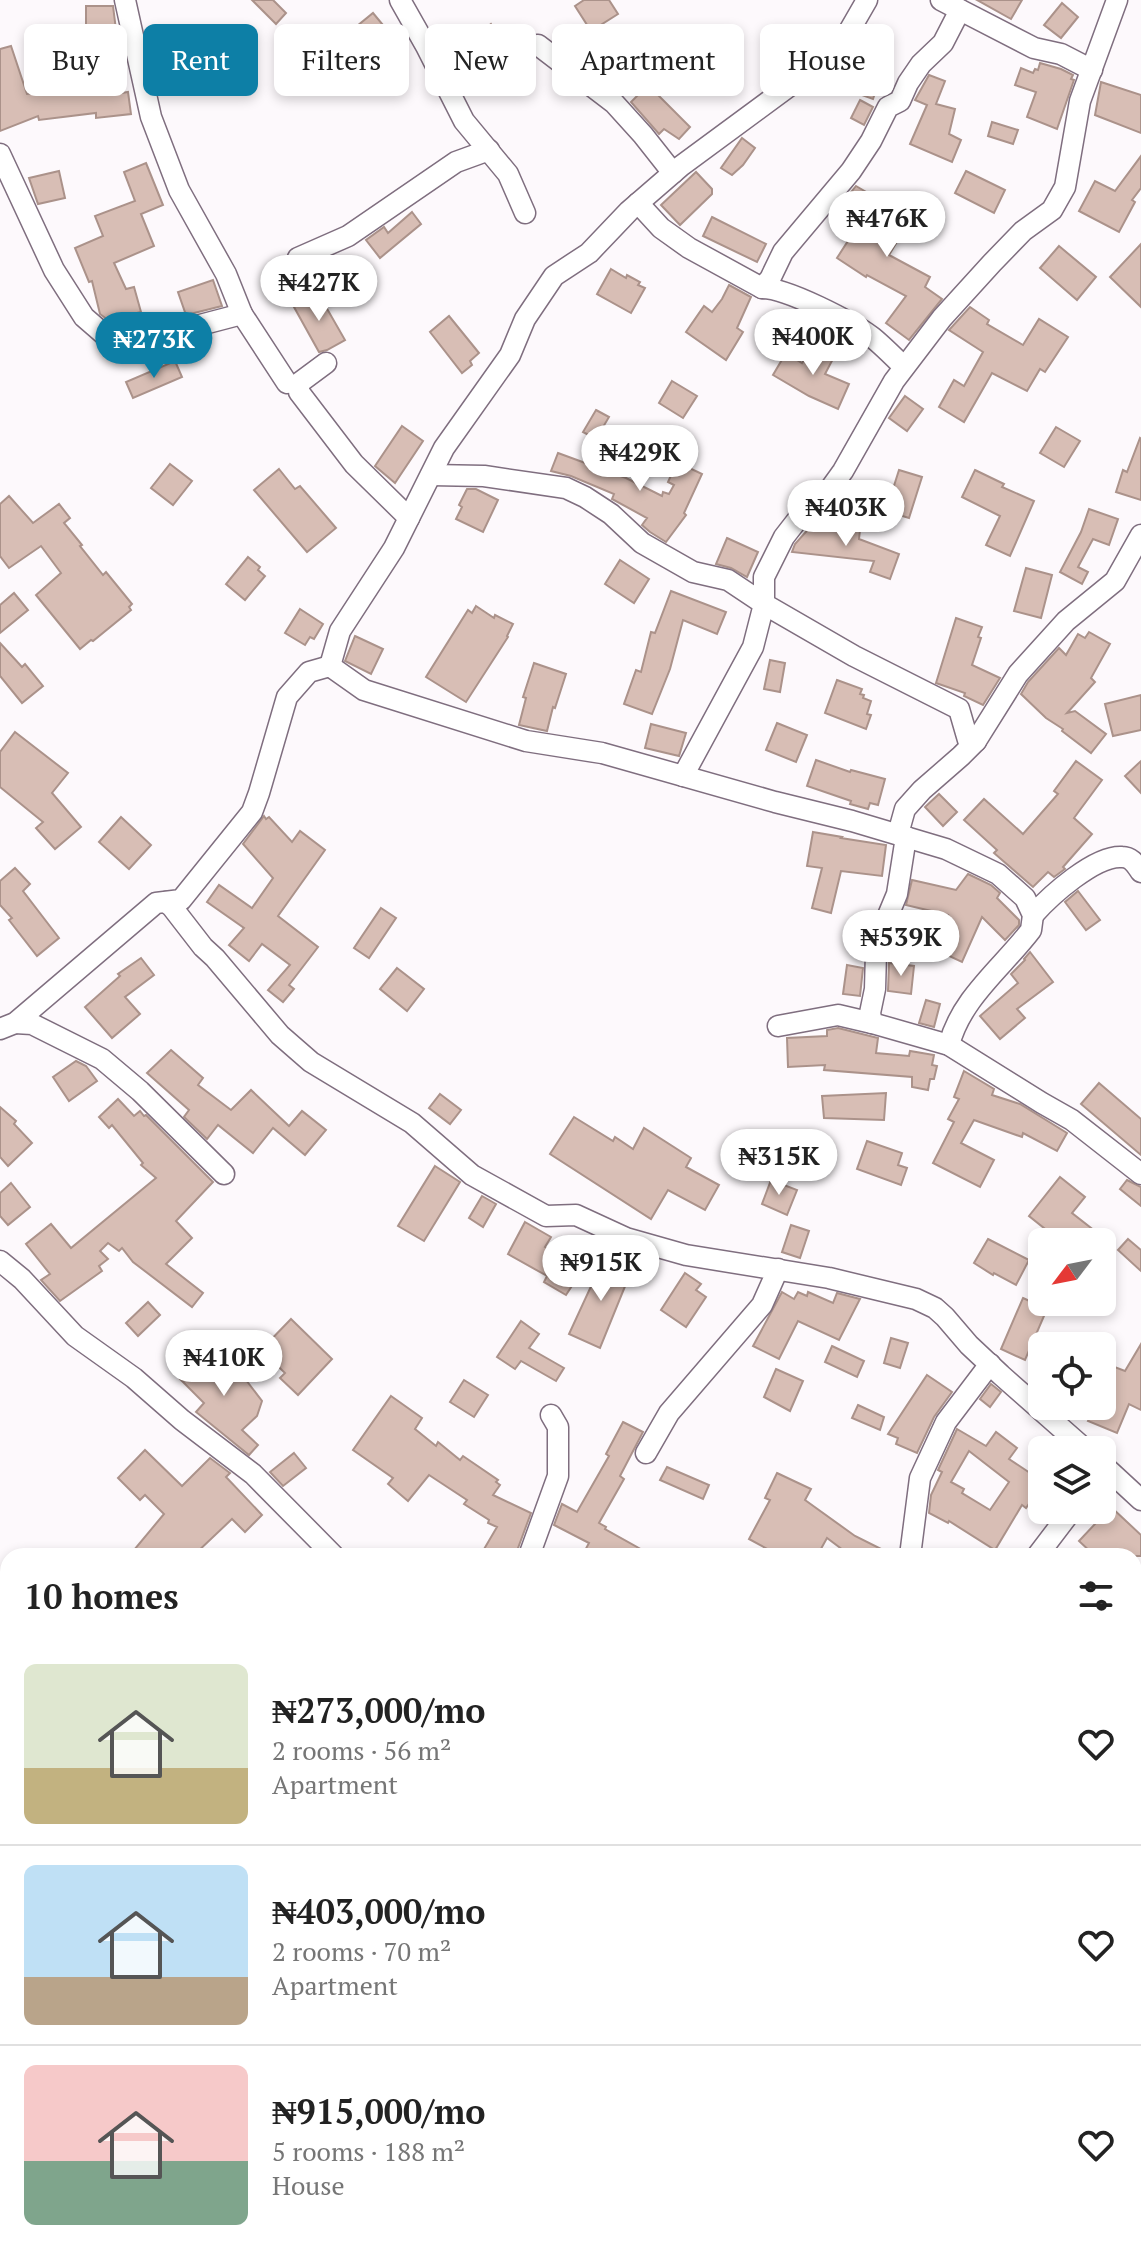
<!DOCTYPE html>
<meta charset="utf-8">
<style>
:root{--surface:#fff;--page:#f6f6f6;--text:#222;--muted:#767676;--line:#e0e0e0;--accent:#0d7fa6}
body{margin:0;font-family:"PT Serif",serif;background:var(--page);color:var(--text);height:100vh;display:flex;flex-direction:column;font-size:30px;white-space:nowrap}
*{box-sizing:border-box;margin:0}
p{font-size:26px;color:var(--muted)}
.icon{flex:none;width:44px;height:44px;fill:none;stroke:currentColor;stroke-width:2;stroke-linecap:round;stroke-linejoin:round}
.map{position:relative;flex:1;overflow:hidden}
.side{position:absolute;left:0px;top:1548px;width:1142px;height:714px;display:flex;flex-direction:column;background:var(--surface);border-radius:24px 24px 0 0;box-shadow:0 4px 12px #0003}
.side>*{flex:none}
.guide{position:absolute;left:24px;top:24px;width:1094px;height:72px;display:flex;gap:16px}
.needle{width:52px;rotate:238deg}
.fabs{position:absolute;left:1028px;top:1228px;display:grid;gap:16px}
.fabs a{display:grid;place-items:center;width:88px;height:88px;border-radius:12px;background:var(--surface);box-shadow:0 4px 12px #0003;font-size:40px}
.price{position:absolute;translate:-50% -68px;padding:0 18px;border-radius:28px;background:#fff;color:#222;font-size:26px;line-height:52px;filter:drop-shadow(0 2px 4px #0008)}
.price::after{content:'';position:absolute;left:50%;top:48px;width:24px;height:18px;margin-left:-12px;background:inherit;clip-path:polygon(0 0,100% 0,50% 100%)}
.price.active{background:var(--accent);color:#fff}
ul{padding:0;list-style:none}
li{display:flex;align-items:center;gap:24px;height:200px;padding:0 24px}
li+li{border-top:2px solid var(--line)}
li span{display:grid;place-items:center;flex:none;width:224px;height:160px;border-radius:12px;color:#555}
li>.icon{margin-inline-start:auto}
span .icon{width:96px;height:96px;fill:#fffc;stroke-width:1}
li b{font-size:34px}
h2{display:flex;justify-content:space-between;align-items:center;height:96px;padding:0 24px;font-size:34px}
.tag{padding:0 28px;border-radius:12px;background:var(--surface);box-shadow:0 4px 12px #0003;font-size:28px;line-height:72px}
.tag.active{background:var(--accent);color:#fff}
.map>svg:first-child{display:block}
.lines{fill:none;stroke-linecap:round;stroke-linejoin:round}
.stream{stroke:#78e6fa;stroke-width:5}
.building{fill:#d8beb5;stroke:#ab928a;stroke-width:2;fill-rule:evenodd}
.minor-casing{stroke:#7f6e7f;stroke-width:23}
.minor{stroke:#fff;stroke-width:20}
</style>
<div class="map">
<svg width="1141" height="2261" viewBox="0 0 1141 2261">
<rect width="100%" height="100%" fill="#fdf9fc"/>
<g class="lines">
<g class="stream">
<path d="M0,1699L8,1707"/>
<path d="M481,2254L484,2261"/>
</g>
</g>
<g class="building">
<path d="M252,0H273L286,13L276,24Z"/>
<path d="M584,0H609L618,14L591,31L575,6Z"/>
<path d="M977,0H1022L1011,19Z"/>
<path d="M1062,3L1078,17L1061,38L1044,25Z"/>
<path d="M86,6H113L117,38H113L115,94L128,92L131,114L96,118V113L39,120L38,116L0,131V49L11,46L27,94L64,90L63,31L86,28Z"/>
<path d="M373,13L388,31L346,66L330,48Z"/>
<path d="M491,24L500,36L479,53L470,41Z"/>
<path d="M605,36L621,62L598,75L582,49Z"/>
<path d="M1040,63L1061,69L1073,75L1071,79L1074,80L1057,129L1027,117L1036,92L1015,85L1021,68L1033,73L1035,69L1038,70Z"/>
<path d="M868,67L882,72L873,99L859,94L860,92L851,88L855,75L865,78Z"/>
<path d="M929,75L945,81L936,104L955,109L949,134L961,140L952,162L910,144L927,105L915,100Z"/>
<path d="M1101,82L1141,95V133L1095,115Z"/>
<path d="M648,85L690,127L679,139L664,129L659,134L631,102Z"/>
<path d="M860,100L873,107L864,125L851,118Z"/>
<path d="M992,122L1018,130L1013,144L988,136Z"/>
<path d="M742,138L755,148L743,165L732,175L721,168Z"/>
<path d="M1141,156V188L1132,200L1135,202L1119,232L1079,211L1095,181L1115,191Z"/>
<path d="M146,163L163,205L141,214L154,246L114,263L126,289L134,287L141,312L108,320L100,314L92,281L89,282L75,248L103,236L95,216L135,201L124,172Z"/>
<path d="M59,171L65,198L38,204L29,178Z"/>
<path d="M966,171L1005,190L994,213L955,193Z"/>
<path d="M696,172L712,189V194L680,225L661,205Z"/>
<path d="M856,186L911,218L889,255L930,277L925,287L942,299L909,340L886,323L906,296L867,275L866,277L837,258L862,219L840,206Z"/>
<path d="M412,212L421,224L380,258L366,240L384,227L388,233Z"/>
<path d="M712,217L766,244L757,262L703,236Z"/>
<path d="M1141,244V307L1110,277Z"/>
<path d="M1059,246L1096,277L1077,300L1040,268Z"/>
<path d="M611,269L626,278L627,275L640,282L638,285L645,288L631,313L597,294Z"/>
<path d="M213,280L222,306L186,315L178,292Z"/>
<path d="M729,285L751,297L737,328L743,332L726,360L686,332L704,306L712,312L722,299Z"/>
<path d="M318,293L345,340L327,350L319,352L294,307Z"/>
<path d="M970,307L989,320L987,324L1023,345L1039,319L1068,337L1045,372L1040,369L1027,391L992,373L964,422L939,407L954,380L964,386L983,352L949,330Z"/>
<path d="M449,316L479,353L470,361L472,365L462,373L430,332Z"/>
<path d="M813,345L834,357L825,374L849,384L838,409L809,396L773,375L786,353L802,363Z"/>
<path d="M175,361L182,377L133,398L126,382Z"/>
<path d="M672,381L697,396L683,418L659,403Z"/>
<path d="M905,396L923,409L907,431L889,418Z"/>
<path d="M596,410L609,417L596,439L583,432Z"/>
<path d="M402,426L423,441L395,483L375,466Z"/>
<path d="M1056,427L1080,441L1064,467L1040,453Z"/>
<path d="M1140,438L1141,439V500L1116,492L1123,470L1127,472Z"/>
<path d="M627,440L643,447L636,463L620,453Z"/>
<path d="M558,453L626,478L662,496L663,492L669,494L674,485L668,482L677,462L702,474L684,513L686,515L666,542L650,532L642,525L647,518L612,499L614,494L571,476L551,471Z"/>
<path d="M170,464L192,481L173,505L151,488Z"/>
<path d="M279,469L295,489L300,486L336,528L307,552L254,490Z"/>
<path d="M899,470L922,477L909,518L886,511Z"/>
<path d="M975,470L1004,484L1002,487L1034,501L1010,556L986,545L1000,516L962,497Z"/>
<path d="M467,489H476L498,500L483,532L456,519L462,507L459,505Z"/>
<path d="M9,496L33,523L59,504L70,518L64,523L82,545L80,546L103,575L106,572L132,604L129,607L131,610L93,641L91,640L80,649L36,595L61,573L41,546L9,568L0,556V504Z"/>
<path d="M1089,509L1118,519L1109,545L1093,539L1078,567L1088,572L1082,584L1060,572L1081,532Z"/>
<path d="M812,525L860,530L859,539L899,554L890,579L870,572L874,561L792,552L795,544Z"/>
<path d="M727,538L758,552L747,577L731,568L716,564Z"/>
<path d="M248,557L260,567L258,570L265,576L245,600L226,584Z"/>
<path d="M620,560L649,579L634,603L605,584Z"/>
<path d="M1026,568L1052,575L1041,618L1014,611Z"/>
<path d="M671,591L726,612L717,634L683,620L670,669L652,714L624,704L636,670L641,672L651,632L655,633Z"/>
<path d="M14,593L28,610L0,633V605Z"/>
<path d="M476,606L494,618L495,615L513,624L507,636L508,637L466,702L426,677L468,610L472,613Z"/>
<path d="M300,609L323,624L314,639L310,637L305,645L285,633Z"/>
<path d="M956,618L982,627L978,637L981,638L972,665L1000,678L983,705L964,696L965,693L936,683Z"/>
<path d="M1089,632L1110,644L1091,678L1095,682L1067,713L1075,711L1106,734L1091,753L1062,731L1063,729L1046,718L1021,694L1028,682L1059,648L1066,655L1078,634L1085,638Z"/>
<path d="M355,636L383,649L371,674L345,661Z"/>
<path d="M0,643L22,667L25,664L43,686L22,703L0,676Z"/>
<path d="M770,660L785,663L780,692L764,689Z"/>
<path d="M534,663L566,674L555,708L553,707L547,731L519,725L526,698L523,697Z"/>
<path d="M837,680L862,689L860,694L864,695L863,698L871,701L867,714L871,715L866,729L825,713Z"/>
<path d="M1141,695V730L1113,736L1105,704Z"/>
<path d="M777,723L807,735L796,762L766,750Z"/>
<path d="M651,724L686,733L679,756L645,748Z"/>
<path d="M15,732L68,773L52,793L81,827L55,849L36,828L43,822L0,787V752Z"/>
<path d="M816,760L850,772L851,770L885,779L878,805L870,803L868,809L850,804L851,801L807,786Z"/>
<path d="M1076,761L1102,780L1074,818L1092,834L1063,867L1065,869L1054,877L1048,872L1033,887L994,853L997,850L964,820L984,799L1023,834L1058,794L1054,791Z"/>
<path d="M1141,761V793L1125,776Z"/>
<path d="M939,794L957,812L943,826L925,807Z"/>
<path d="M264,816L266,819L269,817L292,842L300,831L325,850L278,916L318,947L289,985L294,989L283,1002L268,990L290,965L262,944L249,961L229,945L244,928L207,902L219,885L252,908L273,878L243,844Z"/>
<path d="M121,817L151,845L129,869L99,842Z"/>
<path d="M813,832L842,837L841,838L886,845L882,876L841,871L831,913L812,908L822,868L807,866Z"/>
<path d="M15,868L30,884L23,891L59,938L37,956L9,920L12,918L0,905V881Z"/>
<path d="M968,874L991,885L1000,893L997,898L1019,920V925L1005,940L982,917L962,962L932,948L948,915L906,905L912,880L956,890Z"/>
<path d="M1078,891L1100,920L1086,930L1065,902Z"/>
<path d="M381,908L396,918L369,958L354,948Z"/>
<path d="M1030,952L1053,982L1017,1009L1025,1018L1000,1039L980,1016L1018,983L1011,974L1025,960L1024,959Z"/>
<path d="M141,958L154,975L125,997L140,1014L112,1038L85,1007L120,976L118,974Z"/>
<path d="M889,963L914,966L911,994L888,991Z"/>
<path d="M847,965L863,968L860,996L843,994Z"/>
<path d="M397,968L424,989L407,1011L380,989Z"/>
<path d="M926,1000L940,1004L934,1027L919,1023Z"/>
<path d="M838,1028L878,1038L876,1053L909,1056L910,1051L934,1055L932,1065L937,1066L934,1079H930L928,1090L912,1087V1077L824,1070L825,1065L788,1067L787,1038L827,1036V1030Z"/>
<path d="M171,1050L203,1078L198,1085L231,1110L251,1090L289,1126L302,1111L326,1130L305,1155L273,1128L253,1153L218,1125L207,1139L184,1117L189,1110L147,1073Z"/>
<path d="M76,1061L86,1066L97,1081L69,1101L53,1077Z"/>
<path d="M964,1071L994,1089L992,1095L1020,1104L1067,1133L1057,1151L1023,1133L1022,1137L974,1120L961,1143L994,1160L980,1187L933,1163L954,1122L948,1119L959,1099L954,1097Z"/>
<path d="M1099,1083L1141,1119V1155L1081,1104Z"/>
<path d="M886,1093L884,1120L824,1118L822,1096Z"/>
<path d="M440,1094L461,1110L450,1124L429,1108Z"/>
<path d="M118,1099L134,1116L140,1111L144,1116L146,1115L213,1182L176,1221L192,1238L166,1264L203,1293L192,1307L133,1262L122,1248L119,1251L108,1243L100,1251L108,1259L99,1266L102,1271L60,1301L41,1280L50,1274L26,1244L51,1224L71,1248L156,1178L141,1165L143,1163L112,1125L109,1128L99,1117Z"/>
<path d="M0,1107L16,1121L14,1124L32,1143L8,1166L0,1157Z"/>
<path d="M574,1117L613,1141L615,1137L633,1149L644,1128L691,1158L686,1167L719,1185L705,1210L668,1190L651,1219L550,1154Z"/>
<path d="M784,1139L805,1140V1154H784Z"/>
<path d="M867,1141L902,1153L898,1165L907,1168L901,1185L857,1169Z"/>
<path d="M435,1166L460,1182L424,1241L398,1226Z"/>
<path d="M1060,1177L1085,1197L1072,1213L1109,1242H1072L1058,1231L1054,1236L1029,1216Z"/>
<path d="M771,1180L797,1190L787,1215L762,1204Z"/>
<path d="M1127,1180L1141,1187V1206L1120,1189Z"/>
<path d="M11,1183L30,1207L8,1225L0,1216V1193Z"/>
<path d="M482,1196L496,1204L483,1227L469,1218Z"/>
<path d="M525,1222L551,1237L545,1247L583,1269L566,1295L544,1282L547,1276L508,1254Z"/>
<path d="M791,1225L809,1231L800,1258L782,1252Z"/>
<path d="M988,1239L1029,1260L1016,1285L994,1273L993,1275L974,1263Z"/>
<path d="M1128,1239L1141,1250V1271L1118,1250Z"/>
<path d="M605,1256L627,1265L624,1272L630,1274L600,1348L569,1334Z"/>
<path d="M685,1273L701,1284L696,1290L706,1297L686,1327L661,1310Z"/>
<path d="M782,1292L794,1299L798,1292L807,1296L808,1292L833,1303L837,1293L860,1299L839,1340L798,1321L779,1359L753,1346Z"/>
<path d="M1023,1298L1047,1309L1025,1360L1001,1349Z"/>
<path d="M148,1302L160,1315L138,1336L126,1323Z"/>
<path d="M291,1319L332,1359L298,1395L280,1378L285,1373L261,1350Z"/>
<path d="M521,1321L539,1334L529,1348L564,1368L556,1381L521,1361L515,1369L497,1357Z"/>
<path d="M891,1338L908,1343L900,1368L884,1363Z"/>
<path d="M1141,1344V1410L1129,1404L1117,1433L1088,1421L1095,1406H1102V1389L1112,1366L1125,1371Z"/>
<path d="M212,1345L230,1362L221,1372L246,1380L262,1401L257,1416L242,1430L258,1445L249,1455L196,1412L204,1403L180,1379Z"/>
<path d="M832,1346L864,1361L857,1377L825,1362Z"/>
<path d="M776,1369L803,1381L790,1411L764,1397Z"/>
<path d="M927,1375L952,1392L934,1417L917,1453L896,1444L898,1438L888,1434Z"/>
<path d="M464,1380L488,1395L474,1417L450,1402Z"/>
<path d="M991,1384L1001,1392L990,1407L980,1399Z"/>
<path d="M391,1396L422,1418L415,1429L436,1446L438,1442L460,1460L463,1456L498,1480L496,1482L500,1485L493,1495L531,1513L518,1548L513,1556H480L497,1527L488,1523L489,1520L464,1504L467,1500L429,1475L408,1501L388,1484L393,1478L353,1450Z"/>
<path d="M858,1405L884,1417L880,1430L852,1418Z"/>
<path d="M623,1422L643,1432L620,1476L624,1479L599,1523L606,1527L605,1529L653,1556H582L589,1543L554,1525L562,1504L577,1512L609,1456L606,1454Z"/>
<path d="M957,1429L986,1446L996,1432L1017,1448L1009,1459L1042,1481V1485L1026,1508L1022,1505L995,1550L949,1521L948,1523L929,1513L931,1495L942,1472L938,1470ZM969,1451L1009,1482L990,1510L962,1493L964,1489L951,1482Z"/>
<path d="M145,1450L182,1486L210,1458L230,1473L226,1477L262,1515L245,1532L232,1519L193,1556H129L164,1514L145,1495L140,1500L118,1478Z"/>
<path d="M294,1453L306,1468L283,1486L270,1472Z"/>
<path d="M667,1467L709,1485L703,1499L660,1480Z"/>
<path d="M777,1473L811,1489L805,1500L855,1536L895,1556H851L827,1538L817,1556H780L749,1539L770,1500L765,1498Z"/>
<path d="M1111,1507L1141,1535V1556H1095L1079,1541Z"/>
</g>
<g class="lines">
<g class="minor-casing">
<g id="minor">
<path d="M125,0L151,117L179,190L226,274L242,314L287,383"/>
<path d="M400,0L426,46L464,121L508,174L525,213"/>
<path d="M941,0L1034,48L1061,54L1092,70"/>
<path d="M538,45L614,103L643,135L673,173"/>
<path d="M0,154L54,270L84,317L114,343L181,330L242,314"/>
<path d="M638,203L661,228L689,248L762,288C787,288 852,322 872,337C883,346 894,357 904,367"/>
<path d="M298,258L348,236L456,162L489,150"/>
<path d="M762,288L770,279L783,252L851,171L871,141L888,107L900,101L908,83L921,64L943,43L960,10"/>
<path d="M326,363L299,383V392L354,464L409,518"/>
<path d="M431,475L484,476L566,488L585,497L611,514L642,543L693,572L728,580L764,604L753,647L683,776"/>
<path d="M330,666L340,631L394,548L444,448L510,355L525,319L554,276L589,253L629,211L681,166L799,79L833,59L867,0"/>
<path d="M976,741L968,740L959,709L854,656L764,604V577L784,537L798,519L820,503L843,471L894,381L942,318L992,263L1023,231L1052,210L1065,187L1080,101L1117,0"/>
<path d="M898,834L905,809L922,790L961,756L976,741L1018,674L1066,621L1115,581L1141,535"/>
<path d="M906,837L897,894L882,930L876,953L875,989L870,1013L872,1023L949,1045L1042,1103L1072,1120L1141,1174"/>
<path d="M166,902L172,907L203,947L215,958L280,1035L311,1062L412,1123L472,1175L546,1216L576,1215L626,1238L686,1255L829,1278L916,1299L935,1308L945,1317L969,1345L1001,1375L1086,1450"/>
<path d="M1033,915C1050,896 1095,855 1122,857C1132,857 1136,865 1141,872"/>
<path d="M15,1023L32,1024L102,1059L140,1091L224,1174"/>
<path d="M778,1026L838,1015L872,1023"/>
<path d="M0,1029L15,1023L156,903L181,900L252,812L259,793L287,697L309,672L330,666L364,690L526,741L602,753L775,802L852,821L946,849L998,874L1025,898L1033,915L1031,930C1003,967 961,998 949,1045"/>
<path d="M0,1261L22,1279L75,1336L134,1378L182,1420L253,1474L334,1556"/>
<path d="M646,1453L669,1413L762,1305L778,1269"/>
<path d="M1102,1464L1141,1500"/>
<path d="M529,1556L558,1476V1427L551,1415"/>
<path d="M910,1556L920,1478L946,1422L990,1364"/>
<path d="M1037,1556L1072,1510"/>
<path d="M1134,1776L1141,1779"/>
<path d="M0,1992L8,1987"/>
<path d="M1134,2019L1141,2024"/>
<path d="M0,2199L8,2194"/>
<path d="M806,2254L812,2261"/>
<path d="M1128,2254L1137,2261"/>
</g>
</g>
<use href="#minor" class="minor"/>
</g>
</svg>
<div class="fabs">
<a><svg class="needle" viewBox="-14 -14 28 28"><path d="M0-13l5 13h-10z" fill="#e53935"/><path d="M0 13l5-13h-10z" fill="#767676"/></svg></a>
<a><svg class="icon" aria-label="locate" viewBox="0 0 24 24"><circle cx="12" cy="12" r="6"/><path d="M12 2v4M12 18v4M2 12h4M18 12h4"/></svg></a>
<a><svg class="icon" aria-label="layers" viewBox="0 0 24 24"><path d="M12 4l9 5-9 5-9-5zM3 14l9 5 9-5"/></svg></a>
</div>
<b class="price" style="left:887px;top:259px">₦476K</b>
<b class="price" style="left:319px;top:323px">₦427K</b>
<b class="price" style="left:813px;top:377px">₦400K</b>
<b class="price active" style="left:154px;top:380px">₦273K</b>
<b class="price" style="left:640px;top:493px">₦429K</b>
<b class="price" style="left:846px;top:548px">₦403K</b>
<b class="price" style="left:901px;top:978px">₦539K</b>
<b class="price" style="left:779px;top:1197px">₦315K</b>
<b class="price" style="left:601px;top:1303px">₦915K</b>
<b class="price" style="left:224px;top:1398px">₦410K</b>
<div class="guide">
<a class="tag">Buy</a>
<a class="tag active">Rent</a>
<a class="tag">Filters</a>
<a class="tag">New</a>
<a class="tag">Apartment</a>
<a class="tag">House</a>
</div>
<section class="side">
<h2>10 homes<svg class="icon" aria-label="filters" viewBox="0 0 24 24"><path d="M4 7h16M4 17h16"/><circle cx="9" cy="7" r="2"/><circle cx="15" cy="17" r="2"/></svg></h2>
<ul>
<li><span style="background:linear-gradient(#dfe7d0 65%,#c2b280 0)"><svg class="icon" aria-label="home" viewBox="0 0 24 24"><path d="M3 11l9-7 9 7M6 9v11h12V9"/></svg></span><div><b>₦273,000/mo</b><p>2 rooms · 56 m²</p><p>Apartment</p></div><svg class="icon" aria-label="heart" viewBox="0 0 24 24"><path d="M12 20l-8-8c-3-5 5-10 8-4 3-6 11-1 8 4z"/></svg></li>
<li><span style="background:linear-gradient(#bfe0f5 70%,#b9a48a 0)"><svg class="icon" aria-label="home" viewBox="0 0 24 24"><path d="M3 11l9-7 9 7M6 9v11h12V9"/></svg></span><div><b>₦403,000/mo</b><p>2 rooms · 70 m²</p><p>Apartment</p></div><svg class="icon" aria-label="heart" viewBox="0 0 24 24"><path d="M12 20l-8-8c-3-5 5-10 8-4 3-6 11-1 8 4z"/></svg></li>
<li><span style="background:linear-gradient(#f6c9c9 60%,#7fa58c 0)"><svg class="icon" aria-label="home" viewBox="0 0 24 24"><path d="M3 11l9-7 9 7M6 9v11h12V9"/></svg></span><div><b>₦915,000/mo</b><p>5 rooms · 188 m²</p><p>House</p></div><svg class="icon" aria-label="heart" viewBox="0 0 24 24"><path d="M12 20l-8-8c-3-5 5-10 8-4 3-6 11-1 8 4z"/></svg></li>
</ul>
</section>
</div>
